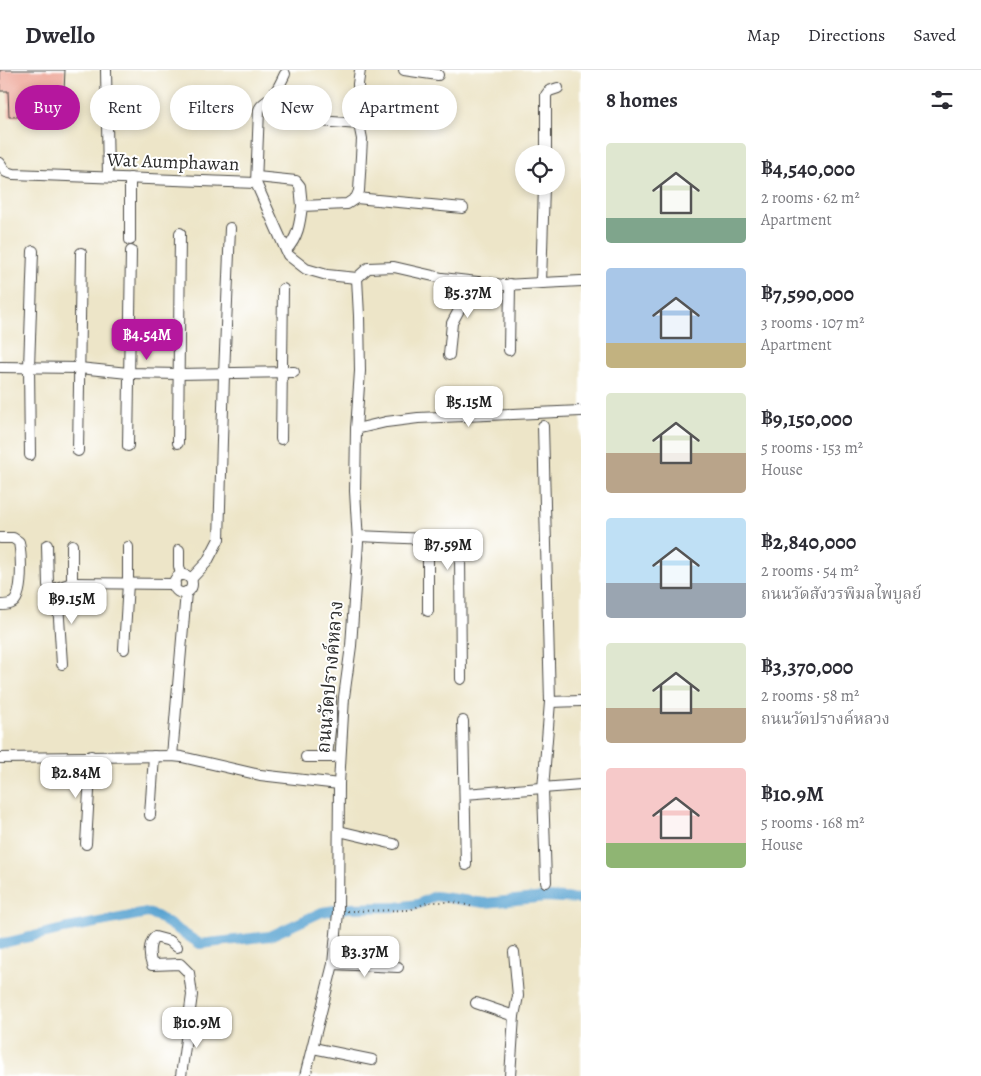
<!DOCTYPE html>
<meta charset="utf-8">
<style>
:root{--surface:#fff;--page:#f2f2f3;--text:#2b2b33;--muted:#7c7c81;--line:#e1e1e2;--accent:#b5179e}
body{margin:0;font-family:Alegreya,"Noto Serif Thai",serif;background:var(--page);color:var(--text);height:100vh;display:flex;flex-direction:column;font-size:19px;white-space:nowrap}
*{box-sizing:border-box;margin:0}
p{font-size:16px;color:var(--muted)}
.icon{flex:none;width:28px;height:28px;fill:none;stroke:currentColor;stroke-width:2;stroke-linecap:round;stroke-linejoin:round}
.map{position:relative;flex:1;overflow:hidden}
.details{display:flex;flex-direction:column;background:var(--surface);width:400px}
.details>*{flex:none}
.banner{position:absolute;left:15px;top:15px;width:475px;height:45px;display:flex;gap:10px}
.buttons{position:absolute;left:515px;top:75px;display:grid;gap:10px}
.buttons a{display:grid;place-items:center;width:50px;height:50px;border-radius:50%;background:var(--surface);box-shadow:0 2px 8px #0003;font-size:25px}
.price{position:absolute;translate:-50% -42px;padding:0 11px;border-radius:10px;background:#fff;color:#222;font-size:16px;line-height:32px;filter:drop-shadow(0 1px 2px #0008)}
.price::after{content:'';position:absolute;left:50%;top:30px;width:15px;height:11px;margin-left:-8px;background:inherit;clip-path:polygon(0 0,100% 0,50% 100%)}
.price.selected{background:var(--accent);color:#fff}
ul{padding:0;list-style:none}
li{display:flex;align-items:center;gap:15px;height:125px;padding:0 25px}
li span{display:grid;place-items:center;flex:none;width:140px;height:100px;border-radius:5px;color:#555}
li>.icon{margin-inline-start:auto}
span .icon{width:60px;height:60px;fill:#fffc;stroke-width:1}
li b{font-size:21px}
h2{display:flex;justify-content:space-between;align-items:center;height:60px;padding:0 25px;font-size:21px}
.tag{padding:0 18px;border-radius:22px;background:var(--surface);box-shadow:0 2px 8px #0003;font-size:18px;line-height:45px}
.tag.selected{background:var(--accent);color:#fff}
header{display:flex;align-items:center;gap:30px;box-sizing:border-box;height:70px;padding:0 25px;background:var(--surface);border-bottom:1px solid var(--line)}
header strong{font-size:24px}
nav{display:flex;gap:28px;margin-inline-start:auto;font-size:18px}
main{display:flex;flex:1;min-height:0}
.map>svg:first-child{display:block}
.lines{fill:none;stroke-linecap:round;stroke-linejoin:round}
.canal{stroke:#58a3d0;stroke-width:10}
.building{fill:#eda495}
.minor-casing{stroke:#484743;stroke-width:12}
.path{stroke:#484743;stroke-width:2;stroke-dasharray:1 4;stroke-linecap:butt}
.minor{stroke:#fff;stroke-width:10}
.labels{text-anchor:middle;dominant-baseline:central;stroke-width:4;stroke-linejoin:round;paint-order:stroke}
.street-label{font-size:19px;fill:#2b2b2b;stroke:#fff}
</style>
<header>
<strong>Dwello</strong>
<nav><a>Map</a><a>Directions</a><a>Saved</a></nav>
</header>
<main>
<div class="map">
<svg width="581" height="1006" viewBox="0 0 581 1006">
<rect width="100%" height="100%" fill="#fff"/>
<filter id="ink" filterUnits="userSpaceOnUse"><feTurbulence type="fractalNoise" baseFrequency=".02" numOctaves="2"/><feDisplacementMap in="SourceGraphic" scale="10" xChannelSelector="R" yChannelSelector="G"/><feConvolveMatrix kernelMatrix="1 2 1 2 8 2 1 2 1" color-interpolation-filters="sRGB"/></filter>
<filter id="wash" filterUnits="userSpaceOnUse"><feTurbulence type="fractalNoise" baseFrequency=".0096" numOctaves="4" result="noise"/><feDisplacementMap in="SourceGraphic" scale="20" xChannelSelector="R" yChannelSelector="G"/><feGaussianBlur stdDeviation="1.12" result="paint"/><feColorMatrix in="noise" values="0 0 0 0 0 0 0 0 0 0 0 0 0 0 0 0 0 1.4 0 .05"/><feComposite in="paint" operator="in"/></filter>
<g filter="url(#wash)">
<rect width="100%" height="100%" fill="#ede5c8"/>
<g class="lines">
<path class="canal" d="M0,874L63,859L147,843L157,846L200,874L270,866L322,842L348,838L397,837L418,834L435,826L485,833L546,827L581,829"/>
</g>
<g id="blocks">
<path class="building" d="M0,0H65L64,22H50V30H68L69,46L9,47L8,21H0Z"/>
</g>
</g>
<g filter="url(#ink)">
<use href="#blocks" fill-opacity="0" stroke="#484743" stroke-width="1"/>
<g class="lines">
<g class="minor-casing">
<g id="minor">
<path d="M106,0L108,106"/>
<path d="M404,0L438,5"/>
<path d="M359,54L358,14L360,0"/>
<path d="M546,84V25L549,21L558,18"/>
<path d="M0,93L6,102L13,104L256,113L288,185L306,199L327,205L357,208"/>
<path d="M257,107L296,111L300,116L302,136"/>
<path d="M130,108V170"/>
<path d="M256,113L259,40C261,34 265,33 270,29C277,22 281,12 285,4"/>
<path d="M356,128L463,138"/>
<path d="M286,180C298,168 300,153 302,136L347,134L356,128L359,121L362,69L359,54L319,51"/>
<path d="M357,208L368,198L394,197L442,208L504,215L581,211"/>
<path d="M541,213L544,116"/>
<path d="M509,280L510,214"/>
<path d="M449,285L452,253L459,240L463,211"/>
<path d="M0,297L79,298L128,303L179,304L294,302"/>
<path d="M543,356L550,632L543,719L546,812"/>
<path d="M356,359L386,352L418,348L581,341"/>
<path d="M281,369L283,219"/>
<path d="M178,373L180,163"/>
<path d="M128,376L131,181"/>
<path d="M78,381L81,183"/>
<path d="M30,385L29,297L33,181"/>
<path d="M358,466L451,470L457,473L460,484L461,609"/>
<path d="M0,468H13L19,472C21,483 24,528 12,533C9,535 3,535 0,535"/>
<path d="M428,469V541"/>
<path d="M47,475L48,515L52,518H57L72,513L175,514"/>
<path d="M72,475V513"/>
<path d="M179,480V496L181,505"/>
<circle cx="183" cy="514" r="9"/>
<path d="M191,509L207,492L219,469L224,305L230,158"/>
<path d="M57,518L62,594"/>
<path d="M124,579L128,513V477"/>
<path d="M550,632L581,631"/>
<path d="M463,651L466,795"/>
<path d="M172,686L186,522"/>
<path d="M306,687H333"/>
<path d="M327,687L331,651V627"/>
<path d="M0,688L172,686L182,687L260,705L339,714"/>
<path d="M465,724L581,715"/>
<path d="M150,745L154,686"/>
<path d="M339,761L394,774"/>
<path d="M86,774L91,686"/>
<path d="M177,877L170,871L155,867C148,874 149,887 152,895L180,894L189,903L192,925L181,1006"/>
<path d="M333,894L398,897"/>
<path d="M476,933L514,946"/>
<path d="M313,978L372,990"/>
<path d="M305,1006L333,894L338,843L339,714L344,627L351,576L358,472L355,421L356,359L360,301L359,246L357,208"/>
<path d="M510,1006L514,946L518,926L514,882"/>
</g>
</g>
<path class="path" d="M347,841L410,840L428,832H454L474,837"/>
<use href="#minor" class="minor"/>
</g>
</g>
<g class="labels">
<g class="street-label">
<text transform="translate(173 92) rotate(2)">Wat Aumphawan</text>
<text transform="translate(330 607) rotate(-85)">ถนนวัดปรางค์หลวง</text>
</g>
</g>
</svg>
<div class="buttons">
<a><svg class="icon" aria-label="locate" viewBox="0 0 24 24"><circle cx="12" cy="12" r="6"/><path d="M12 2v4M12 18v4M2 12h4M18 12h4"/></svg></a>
</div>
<b class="price" style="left:468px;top:249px">฿5.37M</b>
<b class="price selected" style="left:147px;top:291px">฿4.54M</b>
<b class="price" style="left:469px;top:358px">฿5.15M</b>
<b class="price" style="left:448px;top:501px">฿7.59M</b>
<b class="price" style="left:72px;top:555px">฿9.15M</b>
<b class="price" style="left:76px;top:729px">฿2.84M</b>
<b class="price" style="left:365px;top:908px">฿3.37M</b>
<b class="price" style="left:197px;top:979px">฿10.9M</b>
<div class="banner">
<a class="tag selected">Buy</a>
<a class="tag">Rent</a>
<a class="tag">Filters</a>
<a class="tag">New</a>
<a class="tag">Apartment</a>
</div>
</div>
<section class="details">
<h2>8 homes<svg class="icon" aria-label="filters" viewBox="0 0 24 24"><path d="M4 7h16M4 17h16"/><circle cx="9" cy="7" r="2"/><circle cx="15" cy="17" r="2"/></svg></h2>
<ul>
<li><span style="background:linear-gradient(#dfe7d0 75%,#7fa58c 0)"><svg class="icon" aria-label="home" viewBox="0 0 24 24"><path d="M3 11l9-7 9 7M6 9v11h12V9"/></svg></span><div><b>฿4,540,000</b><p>2 rooms · 62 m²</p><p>Apartment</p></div></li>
<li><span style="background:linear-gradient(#a9c7e8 75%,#c2b280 0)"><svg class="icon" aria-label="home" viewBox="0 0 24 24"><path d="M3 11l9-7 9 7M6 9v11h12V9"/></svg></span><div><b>฿7,590,000</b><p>3 rooms · 107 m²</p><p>Apartment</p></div></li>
<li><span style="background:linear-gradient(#dfe7d0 60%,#b9a48a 0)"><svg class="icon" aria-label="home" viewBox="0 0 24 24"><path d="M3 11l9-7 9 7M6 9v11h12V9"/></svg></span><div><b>฿9,150,000</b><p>5 rooms · 153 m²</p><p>House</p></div></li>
<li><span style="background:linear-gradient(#bfe0f5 65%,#9aa5b1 0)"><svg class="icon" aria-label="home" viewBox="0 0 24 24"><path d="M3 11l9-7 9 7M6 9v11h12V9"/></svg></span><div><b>฿2,840,000</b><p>2 rooms · 54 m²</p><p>ถนนวัดสังวรพิมลไพบูลย์</p></div></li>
<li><span style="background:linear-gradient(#dfe7d0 65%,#b9a48a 0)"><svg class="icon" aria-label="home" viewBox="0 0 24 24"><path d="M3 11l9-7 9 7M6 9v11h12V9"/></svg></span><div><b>฿3,370,000</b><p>2 rooms · 58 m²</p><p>ถนนวัดปรางค์หลวง</p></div></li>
<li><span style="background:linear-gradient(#f6c9c9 75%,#8fb573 0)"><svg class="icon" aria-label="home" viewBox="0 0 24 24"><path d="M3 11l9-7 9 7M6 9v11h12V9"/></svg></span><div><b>฿10.9M</b><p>5 rooms · 168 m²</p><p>House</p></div></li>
</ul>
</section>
</main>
